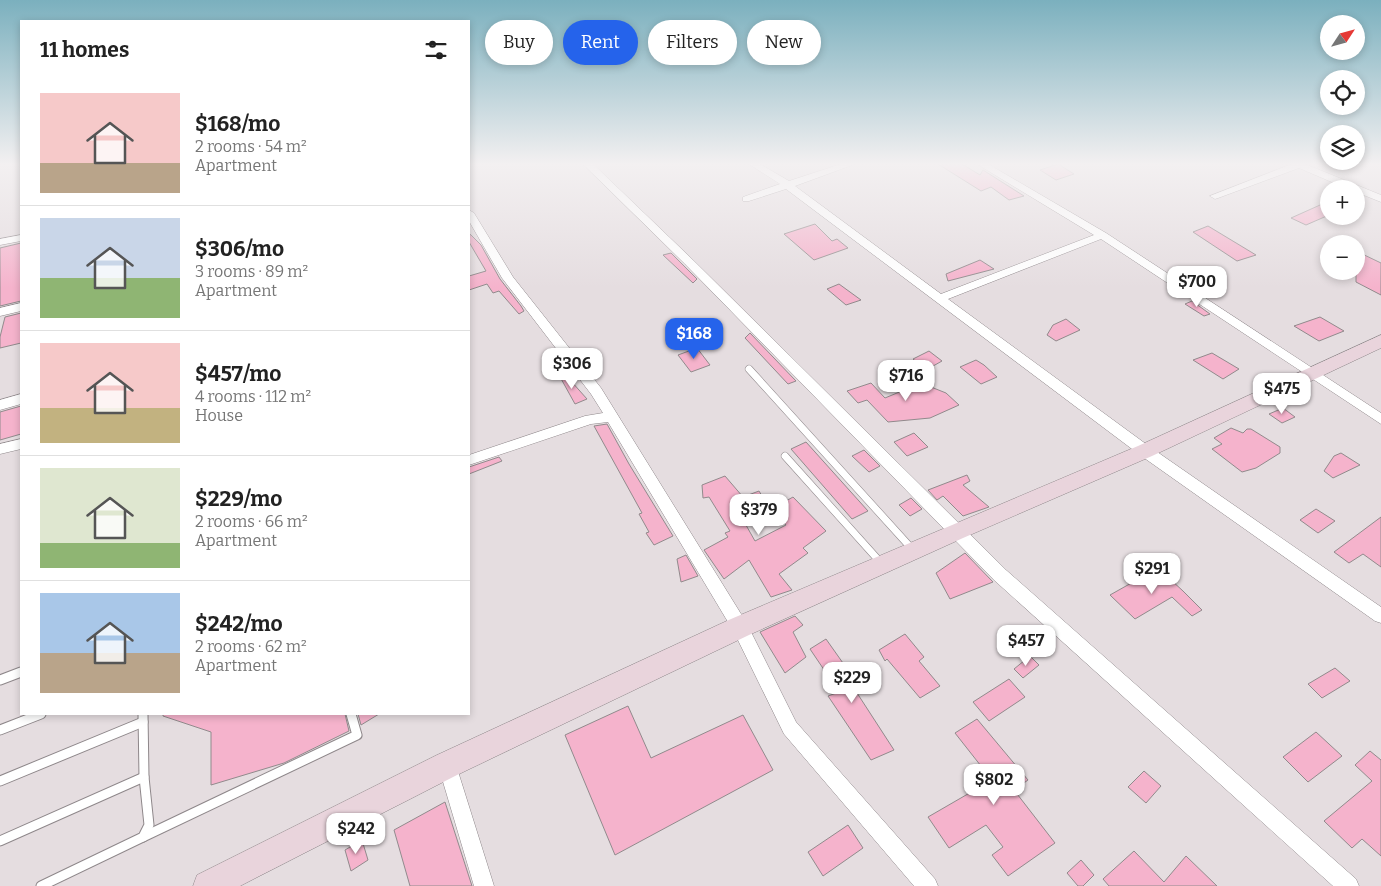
<!DOCTYPE html>
<meta charset="utf-8">
<style>
:root{--surface:#fff;--page:#f2f2f2;--text:#222;--muted:#767676;--line:#e0e0e0;--accent:#2563eb}
body{margin:0;font-family:Bitter,serif;background:var(--page);color:var(--text);height:100vh;display:flex;flex-direction:column;font-size:19px;white-space:nowrap}
*{box-sizing:border-box;margin:0}
p{font-size:16px;color:var(--muted)}
.icon{flex:none;width:28px;height:28px;fill:none;stroke:currentColor;stroke-width:2;stroke-linecap:round;stroke-linejoin:round}
.map{position:relative;flex:1;overflow:hidden}
.panel{position:absolute;left:20px;top:20px;width:450px;height:695px;display:flex;flex-direction:column;background:var(--surface);border-radius:0px;box-shadow:0 2px 8px #0003}
.panel>*{flex:none}
.hud{position:absolute;left:485px;top:20px;width:475px;height:45px;display:flex;gap:10px}
.needle{width:32px;rotate:54deg}
.controls{position:absolute;left:1320px;top:15px;display:grid;gap:10px}
.controls a{display:grid;place-items:center;width:45px;height:45px;border-radius:50%;background:var(--surface);box-shadow:0 2px 8px #0003;font-size:25px}
.price{position:absolute;translate:-50% -42px;padding:0 11px;border-radius:10px;background:#fff;color:#222;font-size:16px;line-height:32px;filter:drop-shadow(0 1px 2px #0008)}
.price::after{content:'';position:absolute;left:50%;top:30px;width:15px;height:11px;margin-left:-8px;background:inherit;clip-path:polygon(0 0,100% 0,50% 100%)}
.price.selected{background:var(--accent);color:#fff}
ul{padding:0;list-style:none}
li{display:flex;align-items:center;gap:15px;height:125px;padding:0 20px}
li+li{border-top:1px solid var(--line)}
li span{display:grid;place-items:center;flex:none;width:140px;height:100px;border-radius:0px;color:#555}
li>.icon{margin-inline-start:auto}
span .icon{width:60px;height:60px;fill:#fffc;stroke-width:1}
li b{font-size:21px}
h2{display:flex;justify-content:space-between;align-items:center;height:60px;padding:0 20px;font-size:21px}
.tag{padding:0 18px;border-radius:22px;background:var(--surface);box-shadow:0 2px 8px #0003;font-size:18px;line-height:45px}
.tag.selected{background:var(--accent);color:#fff}
.map>svg:first-child{display:block}
.building{fill:#f5b3cc;stroke:#918a8c}
.lines{fill:none;stroke-linecap:round;stroke-linejoin:round}
.lane-far1-casing{stroke:#8e878a;stroke-width:8}
.lane-casing{stroke:#8e878a;stroke-width:11}
.street-casing{stroke:#8e878a;stroke-width:1}
.secondary-casing{stroke:#8e878a;stroke-width:1}
.lane-far1{stroke:#fff;stroke-width:7}
.lane{stroke:#fff;stroke-width:9}
.street{fill:#fff;fill-rule:evenodd}
.secondary{fill:#e9d4dc;fill-rule:evenodd}
</style>
<div class="map">
<svg width="1381" height="886" viewBox="0 0 1381 886">
<rect width="100%" height="100%" fill="#e5dde0"/>
<g class="building">
<path d="M938,164H962L980,175L983,170L1024,196L1009,200L991,187L981,191Z"/>
<path d="M1058,164L1074,174L1056,180L1040,170Z"/>
<path d="M1329,201V215L1306,225L1291,218Z"/>
<path d="M815,224L832,241L837,239L848,248L814,260L784,234Z"/>
<path d="M1208,226L1256,255L1237,261L1193,232Z"/>
<path d="M470,234L481,245L500,279L521,306L524,311L519,314L499,291L493,293L487,284L469,290V276L486,271L469,242Z"/>
<path d="M21,243V301L0,306V248Z"/>
<path d="M1356,251L1381,263V295L1356,282Z"/>
<path d="M671,253L697,279L693,283L663,255Z"/>
<path d="M980,260L994,269L948,281L946,274Z"/>
<path d="M839,284L861,300L846,305L827,289Z"/>
<path d="M1192,301L1210,314L1204,316L1185,304Z"/>
<path d="M21,313V343L0,348V337L5,317Z"/>
<path d="M1320,317L1344,331L1319,341L1294,326Z"/>
<path d="M1066,319L1080,330L1056,341L1047,335L1053,325Z"/>
<path d="M750,333L796,381L788,384L745,338Z"/>
<path d="M697,348L710,365L691,372L678,355Z"/>
<path d="M929,351L942,361L926,370L913,359Z"/>
<path d="M1212,353L1239,369L1223,379L1193,360Z"/>
<path d="M976,360L984,365L997,377L981,384L960,367Z"/>
<path d="M563,372L587,399L575,404L559,375Z"/>
<path d="M871,383L885,398L921,383L946,393L959,405L930,418L888,422L867,400L858,403L847,391Z"/>
<path d="M21,406V434L0,440V412Z"/>
<path d="M1283,408L1295,417L1282,423L1269,414Z"/>
<path d="M607,424L629,464L673,536L654,545L646,533L649,532L639,514L642,513L594,426Z"/>
<path d="M1231,428L1243,433L1247,429H1251L1280,447V453L1256,468L1242,472L1212,449L1222,444L1214,438Z"/>
<path d="M914,433L928,447L907,456L894,442Z"/>
<path d="M806,442L868,511L852,519L791,449Z"/>
<path d="M864,450L880,466L869,472L852,456Z"/>
<path d="M1341,453L1360,465L1333,478L1324,471L1334,456Z"/>
<path d="M499,457L502,461L469,474V467Z"/>
<path d="M967,475L970,481L963,485L989,507L963,516L943,496L937,500L928,490Z"/>
<path d="M725,476L743,497L759,491L765,501L738,511L755,541L786,525L772,509L793,497L826,531L803,548L808,553L779,574L792,590L771,597L749,560L724,579L704,550L728,537L725,533L730,531L709,497L703,498L702,485Z"/>
<path d="M911,498L922,509L910,516L899,505Z"/>
<path d="M1316,509L1335,521L1318,533L1300,520Z"/>
<path d="M1381,517V567L1363,554L1349,563L1334,552Z"/>
<path d="M965,553L993,582L950,599L936,573Z"/>
<path d="M686,555L698,576L681,582L677,559Z"/>
<path d="M1158,568L1183,591L1202,610L1192,616L1172,597L1135,619L1110,595Z"/>
<path d="M795,616L803,625L793,632L806,657L785,673L760,632Z"/>
<path d="M905,634L924,657L919,661L940,686L920,698L887,659L885,661L879,650Z"/>
<path d="M826,639L850,673L846,676L894,750L871,760L828,696L839,692L810,649Z"/>
<path d="M1030,656L1039,665L1023,678L1014,669Z"/>
<path d="M1335,668L1350,681L1322,698L1308,684Z"/>
<path d="M1009,679L1025,697L989,721L973,702Z"/>
<path d="M628,706L651,758L743,715L773,770L615,855L565,735Z"/>
<path d="M163,714H345L349,731L284,763L211,785V732L163,716Z"/>
<path d="M358,714H379L361,725Z"/>
<path d="M977,719L1028,780L1014,790L1055,843L1008,876L992,855L1003,847L986,825L949,848L928,817L992,780L955,733Z"/>
<path d="M1316,732L1342,756L1308,782L1283,757Z"/>
<path d="M1370,751L1381,760V856L1362,839L1352,848L1324,821L1372,781L1355,765Z"/>
<path d="M1144,771L1161,786L1146,803L1128,787Z"/>
<path d="M445,802L472,886H410L394,830Z"/>
<path d="M848,825L863,848L823,876L808,852Z"/>
<path d="M362,840L368,860L351,871L345,850Z"/>
<path d="M1134,851L1164,882L1186,856L1217,886H1109L1103,879Z"/>
<path d="M1081,860L1094,875L1083,886H1078L1067,873Z"/>
</g>
<g class="lines">
<g class="lane-far1-casing">
<g id="lane-far1">
<path d="M749,369L913,550"/>
<path d="M785,456L882,564"/>
</g>
</g>
<g class="lane-casing">
<g id="lane">
<path d="M0,680L21,672"/>
<path d="M0,730L41,714"/>
<path d="M0,781L143,722"/>
<path d="M143,837L357,735L351,714"/>
<path d="M0,841L144,777"/>
<path d="M41,886L143,837L149,825L144,777L143,714"/>
</g>
</g>
<g class="street-casing">
<g id="street">
<path d="M583,164H593L693,260L1006,570L1356,879L1359,886H1333L994,580L685,264Z"/>
<path d="M749,164H760L789,181L841,164H855L795,186L941,294L1094,235L977,164H988L1106,233L1381,413V424L1101,239L948,299L1150,447L1381,607V623L1375,621L1140,455L786,189L749,201H743V197L780,184Z"/>
<path d="M1292,164H1305L1381,195V202L1356,192V189H1348L1299,168L1218,198L1215,199L1210,196Z"/>
<path d="M469,210L474,213L513,277L601,388L746,622L796,722L935,879L938,886H914L784,734L734,632L608,422L591,424L469,465V455L585,416L603,413L591,394L502,278L469,221Z"/>
<path d="M21,235V241L0,245V239Z"/>
<path d="M21,303V311L0,316V308Z"/>
<path d="M21,394V404L0,410V400Z"/>
<path d="M21,439V449L0,454V444Z"/>
<path d="M447,756L454,758L456,765L494,886H474L438,765L440,758Z"/>
</g>
</g>
<g class="secondary-casing">
<path id="secondary" d="M1381,335V348L1152,456L963,538L749,635L457,775L240,886H193L197,875L437,755L731,619L1138,446Z"/>
</g>
<use href="#lane-far1" class="lane-far1"/>
<use href="#lane" class="lane"/>
<use href="#street" class="street"/>
<use href="#secondary" class="secondary"/>
</g>
<linearGradient id="sky" x2="0" y2="1"><stop stop-color="#7bb0be"/><stop offset="0.57" stop-color="#f3f0f1"/><stop offset="1" stop-color="#f3f0f1" stop-opacity="0"/></linearGradient>
<rect width="1381" height="288" fill="url(#sky)"/>
</svg>
<div class="controls">
<a><svg class="needle" viewBox="-14 -14 28 28"><path d="M0-13l5 13h-10z" fill="#e53935"/><path d="M0 13l5-13h-10z" fill="#767676"/></svg></a>
<a><svg class="icon" aria-label="locate" viewBox="0 0 24 24"><circle cx="12" cy="12" r="6"/><path d="M12 2v4M12 18v4M2 12h4M18 12h4"/></svg></a>
<a><svg class="icon" aria-label="layers" viewBox="0 0 24 24"><path d="M12 4l9 5-9 5-9-5zM3 14l9 5 9-5"/></svg></a>
<a>+</a>
<a>−</a>
</div>
<b class="price" style="left:1197px;top:308px">$700</b>
<b class="price selected" style="left:694px;top:360px">$168</b>
<b class="price" style="left:572px;top:390px">$306</b>
<b class="price" style="left:906px;top:402px">$716</b>
<b class="price" style="left:1282px;top:415px">$475</b>
<b class="price" style="left:759px;top:536px">$379</b>
<b class="price" style="left:1152px;top:595px">$291</b>
<b class="price" style="left:1026px;top:667px">$457</b>
<b class="price" style="left:852px;top:704px">$229</b>
<b class="price" style="left:994px;top:806px">$802</b>
<b class="price" style="left:356px;top:855px">$242</b>
<div class="hud">
<a class="tag">Buy</a>
<a class="tag selected">Rent</a>
<a class="tag">Filters</a>
<a class="tag">New</a>
</div>
<section class="panel">
<h2>11 homes<svg class="icon" aria-label="filters" viewBox="0 0 24 24"><path d="M4 7h16M4 17h16"/><circle cx="9" cy="7" r="2"/><circle cx="15" cy="17" r="2"/></svg></h2>
<ul>
<li><span style="background:linear-gradient(#f6c9c9 70%,#b9a48a 0)"><svg class="icon" aria-label="home" viewBox="0 0 24 24"><path d="M3 11l9-7 9 7M6 9v11h12V9"/></svg></span><div><b>$168/mo</b><p>2 rooms · 54 m²</p><p>Apartment</p></div></li>
<li><span style="background:linear-gradient(#c9d6e8 60%,#8fb573 0)"><svg class="icon" aria-label="home" viewBox="0 0 24 24"><path d="M3 11l9-7 9 7M6 9v11h12V9"/></svg></span><div><b>$306/mo</b><p>3 rooms · 89 m²</p><p>Apartment</p></div></li>
<li><span style="background:linear-gradient(#f6c9c9 65%,#c2b280 0)"><svg class="icon" aria-label="home" viewBox="0 0 24 24"><path d="M3 11l9-7 9 7M6 9v11h12V9"/></svg></span><div><b>$457/mo</b><p>4 rooms · 112 m²</p><p>House</p></div></li>
<li><span style="background:linear-gradient(#dfe7d0 75%,#8fb573 0)"><svg class="icon" aria-label="home" viewBox="0 0 24 24"><path d="M3 11l9-7 9 7M6 9v11h12V9"/></svg></span><div><b>$229/mo</b><p>2 rooms · 66 m²</p><p>Apartment</p></div></li>
<li><span style="background:linear-gradient(#a9c7e8 60%,#b9a48a 0)"><svg class="icon" aria-label="home" viewBox="0 0 24 24"><path d="M3 11l9-7 9 7M6 9v11h12V9"/></svg></span><div><b>$242/mo</b><p>2 rooms · 62 m²</p><p>Apartment</p></div></li>
</ul>
</section>
</div>
